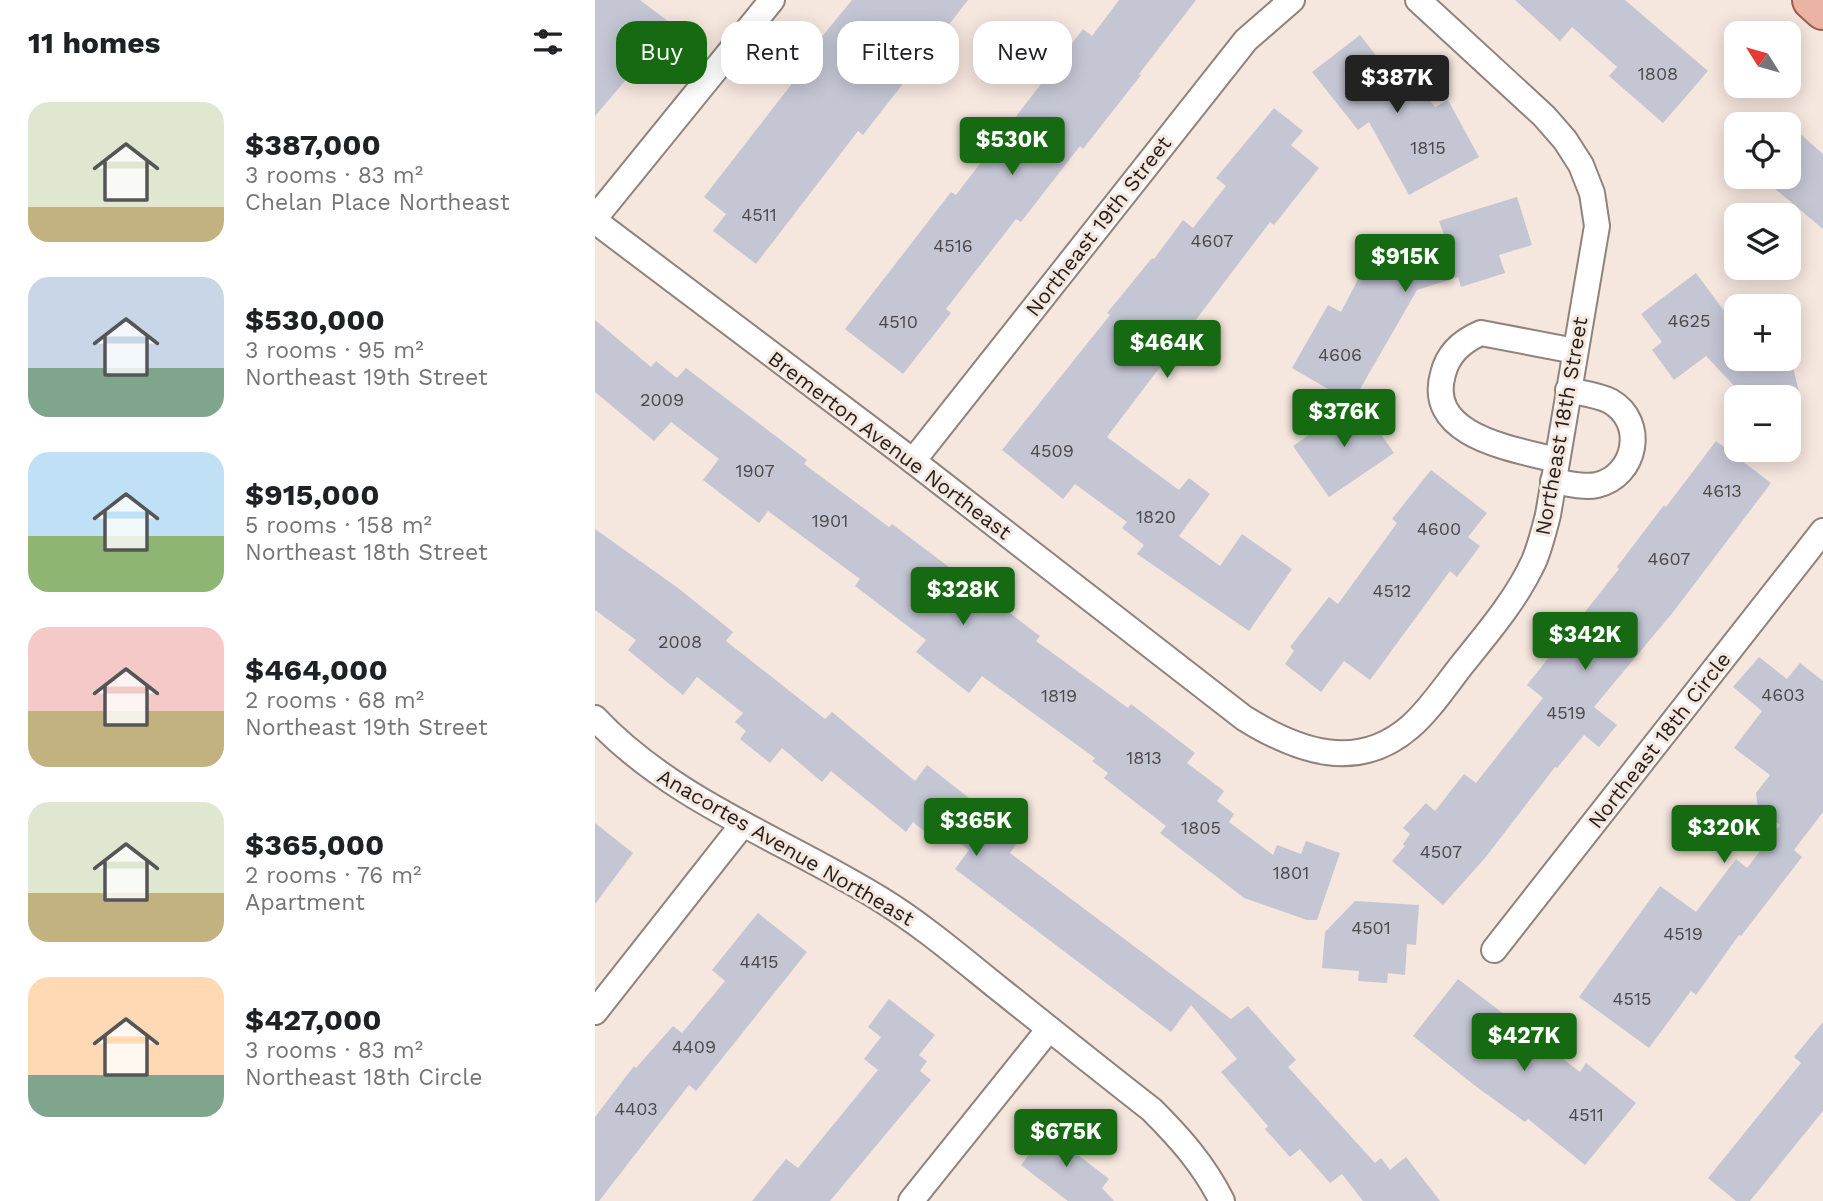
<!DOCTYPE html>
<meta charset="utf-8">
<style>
:root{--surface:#fff;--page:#f2f2f2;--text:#202124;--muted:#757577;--accent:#166b12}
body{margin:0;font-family:"Work Sans",sans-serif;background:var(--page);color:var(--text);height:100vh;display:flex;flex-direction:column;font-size:26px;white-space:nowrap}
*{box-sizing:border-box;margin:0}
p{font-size:23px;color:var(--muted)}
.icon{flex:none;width:38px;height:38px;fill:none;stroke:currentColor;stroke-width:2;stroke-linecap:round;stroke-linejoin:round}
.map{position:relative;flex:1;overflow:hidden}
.drawer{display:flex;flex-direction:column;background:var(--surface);width:595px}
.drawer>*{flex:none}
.top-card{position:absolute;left:21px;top:21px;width:665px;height:63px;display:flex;gap:14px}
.needle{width:46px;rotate:307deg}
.tools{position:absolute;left:1129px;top:21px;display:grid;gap:14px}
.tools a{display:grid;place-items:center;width:77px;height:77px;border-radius:14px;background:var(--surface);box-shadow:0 4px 18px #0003;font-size:35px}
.price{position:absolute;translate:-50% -60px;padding:0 16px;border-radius:7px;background:var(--accent);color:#fff;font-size:23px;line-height:46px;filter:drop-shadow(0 2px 4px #0008)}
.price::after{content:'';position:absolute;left:50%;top:42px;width:21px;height:16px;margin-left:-10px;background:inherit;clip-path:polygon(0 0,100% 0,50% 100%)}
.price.selected{background:#222;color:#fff}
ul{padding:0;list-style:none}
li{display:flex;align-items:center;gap:21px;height:175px;padding:0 28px}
li span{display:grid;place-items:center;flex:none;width:196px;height:140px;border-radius:21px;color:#555}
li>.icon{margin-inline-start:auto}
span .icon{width:84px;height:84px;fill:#fffc;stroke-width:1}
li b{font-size:30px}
h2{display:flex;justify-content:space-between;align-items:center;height:84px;padding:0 28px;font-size:30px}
.pill{padding:0 24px;border-radius:21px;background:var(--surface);box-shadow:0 4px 18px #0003;font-size:24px;line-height:63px}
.pill.selected{background:var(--accent);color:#fff}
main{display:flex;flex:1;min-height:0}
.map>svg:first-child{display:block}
.building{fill:#c5c6d4}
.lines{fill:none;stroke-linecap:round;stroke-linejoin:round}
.street-casing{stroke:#90837c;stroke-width:28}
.primary-casing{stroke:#9c5e4b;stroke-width:42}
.street{stroke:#fff;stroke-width:24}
.primary{stroke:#ebb3a3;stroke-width:38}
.labels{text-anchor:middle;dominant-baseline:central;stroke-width:6;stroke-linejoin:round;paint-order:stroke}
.number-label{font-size:18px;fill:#4c4849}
.street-label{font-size:21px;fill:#231e1b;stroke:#f5e6de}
</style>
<main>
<section class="drawer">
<h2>11 homes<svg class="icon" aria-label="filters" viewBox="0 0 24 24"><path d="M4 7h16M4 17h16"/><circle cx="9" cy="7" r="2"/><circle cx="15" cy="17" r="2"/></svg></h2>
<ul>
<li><span style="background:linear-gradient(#dfe7d0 75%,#c2b280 0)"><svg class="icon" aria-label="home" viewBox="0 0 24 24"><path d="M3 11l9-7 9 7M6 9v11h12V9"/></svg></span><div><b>$387,000</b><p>3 rooms · 83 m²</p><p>Chelan Place Northeast</p></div></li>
<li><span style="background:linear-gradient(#c9d6e8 65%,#7fa58c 0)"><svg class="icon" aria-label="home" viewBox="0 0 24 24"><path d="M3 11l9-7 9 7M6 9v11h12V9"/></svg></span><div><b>$530,000</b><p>3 rooms · 95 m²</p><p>Northeast 19th Street</p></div></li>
<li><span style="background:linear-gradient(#bfe0f5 60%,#8fb573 0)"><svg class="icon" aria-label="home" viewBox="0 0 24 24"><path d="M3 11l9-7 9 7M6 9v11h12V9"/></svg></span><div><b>$915,000</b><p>5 rooms · 158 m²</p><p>Northeast 18th Street</p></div></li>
<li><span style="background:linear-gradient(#f6c9c9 60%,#c2b280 0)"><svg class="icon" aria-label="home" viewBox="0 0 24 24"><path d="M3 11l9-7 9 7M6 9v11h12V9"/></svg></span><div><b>$464,000</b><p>2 rooms · 68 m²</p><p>Northeast 19th Street</p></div></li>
<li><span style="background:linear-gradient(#dfe7d0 65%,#c2b280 0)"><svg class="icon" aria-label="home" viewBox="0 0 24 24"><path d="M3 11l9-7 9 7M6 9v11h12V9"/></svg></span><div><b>$365,000</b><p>2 rooms · 76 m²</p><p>Apartment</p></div></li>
<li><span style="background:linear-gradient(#ffd9b3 70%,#7fa58c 0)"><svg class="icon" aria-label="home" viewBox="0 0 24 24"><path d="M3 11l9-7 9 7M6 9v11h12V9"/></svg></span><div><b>$427,000</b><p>3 rooms · 83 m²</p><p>Northeast 18th Circle</p></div></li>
</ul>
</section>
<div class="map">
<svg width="1228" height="1201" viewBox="0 0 1228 1201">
<rect width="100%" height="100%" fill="#f5e6de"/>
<g class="building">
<path d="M0,0H45L74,22L36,74L0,116Z"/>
<path d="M257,0H373L268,135L263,131L161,264L118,231L131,214L109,197L199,81L194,77Z"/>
<path d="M524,0H601L544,74L546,75L488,149L485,146L426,222L421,219L351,309L356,313L308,374L250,329L356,192L361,195L488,29L497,36Z"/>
<path d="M920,0H1030L1113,71L1068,123L1014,76L1022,67L977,27L965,41Z"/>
<path d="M765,35L790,67L802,57L840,107L853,100L884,157L814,195L774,122L763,130L717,72Z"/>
<path d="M679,108L708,131L696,145L724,168L679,225L675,222L512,437L584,490L594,478L615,494L584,536L625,566L647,534L697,569L654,631L542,554L549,545L527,528L532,522L480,484L468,499L407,450L515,315L512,313L557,258L559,259L588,220L598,228L631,186L621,178Z"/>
<path d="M1194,124L1228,154V229L1166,177H1194Z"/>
<path d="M922,197L937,245L904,255L910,273L866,287L863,277L822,290L757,403L697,368L733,305L746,312L771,264L777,262L788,240L858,277L838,239L849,235L844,221Z"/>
<path d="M1101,273L1141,327V359H1190L1198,367L1205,397H1144L1143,390L1111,356L1079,380L1057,350L1067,342L1046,314Z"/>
<path d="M0,320L56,367L61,361L82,378L91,368L212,460L209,464L294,527L297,524L445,636L441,641L533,708L536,704L600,753L592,763L629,791L622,801L639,814L634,822L678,855L682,845L706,854L711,841L745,853L722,920H712L649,898L565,833L571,826L509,778L513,773L497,761L500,758L387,676L374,693L321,652L331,640L260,586L265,579L173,511L164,523L108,480L124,459L76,422L59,441L0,392Z"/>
<path d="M763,401L799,453L734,497L698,446Z"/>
<path d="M1121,441L1176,483L1079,611L999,707L1022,725L1004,747L989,735L962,768L960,767L890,858L848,905L797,861L810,846L808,844L815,834L808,828L831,803L840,811L869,774L881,783L948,698L932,685L1024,569L1022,567L1069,505L1071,507Z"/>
<path d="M836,470L892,513L873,537L885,546L862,577L855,571L775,680L749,661L726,692L690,664L699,651L695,647L734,597L743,604L802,523L797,519Z"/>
<path d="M0,529L83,588L138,632L131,641L230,719L237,712L320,781L332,765L388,809L386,812L424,840L415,853L636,1019L653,1006L701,1060L693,1067L780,1163L786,1158L795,1170L811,1157L845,1201H768L747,1174L735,1183L705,1149L695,1157L670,1129L673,1126L626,1072L642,1059L596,1005L576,1032L360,869L374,850L337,821L329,831L318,822L311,832L236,771L227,782L187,748L175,763L145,739L151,731L140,722L148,713L102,677L88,695L33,650L41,640L0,610Z"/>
<path d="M1164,657L1192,679L1205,663L1228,681V812L1199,850L1207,857L1146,936L1144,935L1101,995L1096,991L1054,1048L984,997L1065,886L1101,912L1141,859L1152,868L1185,825L1163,808L1161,793L1175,775L1139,748L1167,711L1138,687Z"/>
<path d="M0,823L38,853L0,904Z"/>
<path d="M760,901L824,905L821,945L812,944L810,975L793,973L792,983L763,981L764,971L727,968L730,932Z"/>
<path d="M163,913L212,952L101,1091L94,1085L4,1201H0V1117L39,1066L41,1068L78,1026L87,1033L130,981L117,970Z"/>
<path d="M863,979L985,1072L991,1063L1041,1103L990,1165L933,1119L930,1122L879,1085L818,1036Z"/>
<path d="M294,999L340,1035L324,1055L332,1061L325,1071L336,1080L235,1201H157L191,1159L203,1168L283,1070L269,1059L286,1037L273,1027Z"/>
<path d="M1228,1022V1111L1155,1201H1141L1113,1178L1206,1063L1199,1057Z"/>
<path d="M456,1125L487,1149L483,1155L514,1179L507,1188L519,1201H473L426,1165Z"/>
</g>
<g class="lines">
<g class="street-casing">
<g id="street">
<path d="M0,218L177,0"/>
<path d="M0,221L318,461L649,718C702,751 762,773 815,727C835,710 853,682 870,661C895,630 922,598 939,561C945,547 949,530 953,515L1002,226L997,193L986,165L970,140L949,116L823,0"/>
<path d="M961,460C920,449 830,437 848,374C853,353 867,341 886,333L980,351"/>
<path d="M318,461L651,40L697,0"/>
<path d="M958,481C972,483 988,488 1002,485C1041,476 1052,422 1015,401C1003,395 986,393 973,390"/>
<path d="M0,718C78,801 190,840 285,899C329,926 367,959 407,991C457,1031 507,1071 557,1110C585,1138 609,1165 627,1201"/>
<path d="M899,950L1228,531"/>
<path d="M0,1012L148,824"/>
<path d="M316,1201L454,1029"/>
</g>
</g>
<g class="primary-casing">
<path id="primary" d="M1217,0L1228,10"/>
</g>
<use href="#street" class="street"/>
<use href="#primary" class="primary"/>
</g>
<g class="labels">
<g class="number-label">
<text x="1063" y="73">1808</text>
<text x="833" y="147">1815</text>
<text x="164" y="214">4511</text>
<text x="617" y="240">4607</text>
<text x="358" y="245">4516</text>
<text x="1094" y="320">4625</text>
<text x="303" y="321">4510</text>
<text x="745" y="354">4606</text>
<text x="67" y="399">2009</text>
<text x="457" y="450">4509</text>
<text x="160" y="470">1907</text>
<text x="1127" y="490">4613</text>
<text x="561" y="516">1820</text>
<text x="235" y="520">1901</text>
<text x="844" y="528">4600</text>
<text x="1074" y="558">4607</text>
<text x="797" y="590">4512</text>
<text x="85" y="641">2008</text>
<text x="1188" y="694">4603</text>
<text x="464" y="695">1819</text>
<text x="971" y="712">4519</text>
<text x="549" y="757">1813</text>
<text x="606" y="827">1805</text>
<text x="846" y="851">4507</text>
<text x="696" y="872">1801</text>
<text x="776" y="927">4501</text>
<text x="1088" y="933">4519</text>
<text x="164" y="961">4415</text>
<text x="1037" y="998">4515</text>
<text x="99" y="1046">4409</text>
<text x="41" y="1108">4403</text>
<text x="991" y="1114">4511</text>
</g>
<g class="street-label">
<text transform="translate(503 226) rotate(-52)">Northeast 19th Street</text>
<text transform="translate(966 426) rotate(-80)">Northeast 18th Street</text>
<text transform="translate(295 445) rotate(37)">Bremerton Avenue Northeast</text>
<text transform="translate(1064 740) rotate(-52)">Northeast 18th Circle</text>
<text transform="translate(191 847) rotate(30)">Anacortes Avenue Northeast</text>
</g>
</g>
</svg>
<div class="tools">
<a><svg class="needle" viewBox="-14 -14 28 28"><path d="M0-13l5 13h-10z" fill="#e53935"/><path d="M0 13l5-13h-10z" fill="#757577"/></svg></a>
<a><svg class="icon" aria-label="locate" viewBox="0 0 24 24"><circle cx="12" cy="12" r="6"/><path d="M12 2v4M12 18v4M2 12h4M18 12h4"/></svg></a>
<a><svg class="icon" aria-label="layers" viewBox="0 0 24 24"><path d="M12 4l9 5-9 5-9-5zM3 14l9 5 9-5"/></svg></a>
<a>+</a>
<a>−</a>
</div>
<b class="price selected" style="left:802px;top:115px">$387K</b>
<b class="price" style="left:417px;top:177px">$530K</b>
<b class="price" style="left:810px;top:294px">$915K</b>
<b class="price" style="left:572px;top:380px">$464K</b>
<b class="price" style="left:749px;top:449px">$376K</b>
<b class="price" style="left:368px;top:627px">$328K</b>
<b class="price" style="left:990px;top:672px">$342K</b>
<b class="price" style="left:381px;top:858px">$365K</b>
<b class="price" style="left:1129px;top:865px">$320K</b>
<b class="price" style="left:929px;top:1073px">$427K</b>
<b class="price" style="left:471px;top:1169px">$675K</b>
<div class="top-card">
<a class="pill selected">Buy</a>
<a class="pill">Rent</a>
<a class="pill">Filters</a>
<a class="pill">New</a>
</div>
</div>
</main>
